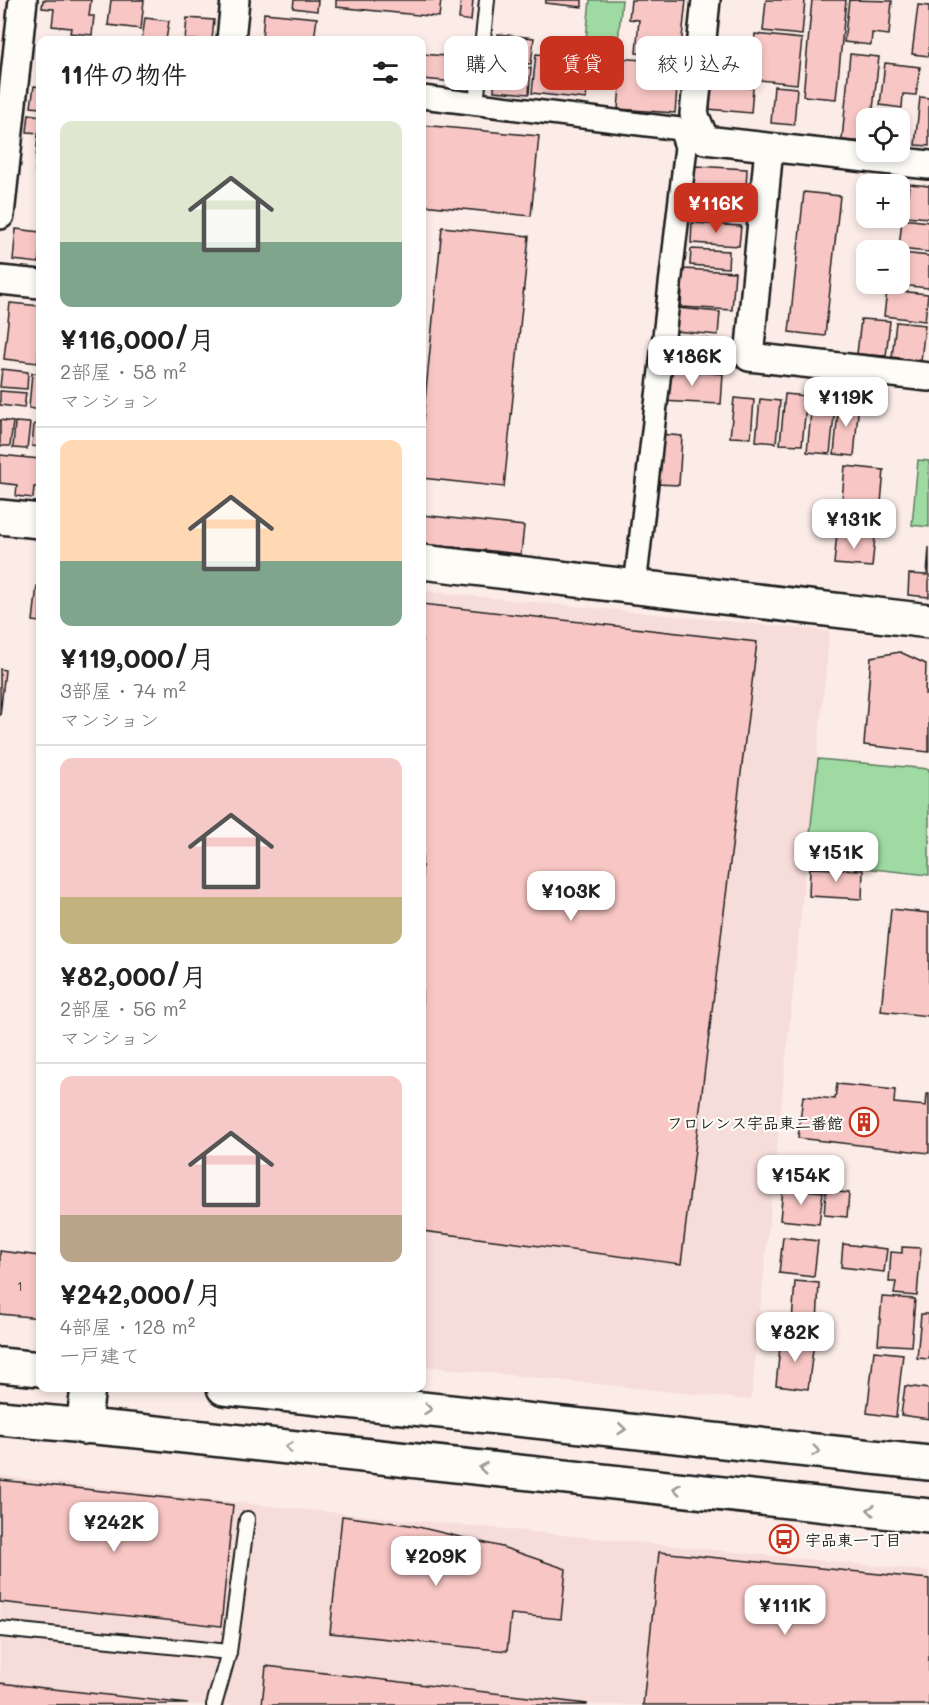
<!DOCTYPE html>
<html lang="ja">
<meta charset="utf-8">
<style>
:root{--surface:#fff;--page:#f2f2f2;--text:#222;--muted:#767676;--line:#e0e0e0;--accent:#c8321e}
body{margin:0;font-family:Mali,"Klee One",sans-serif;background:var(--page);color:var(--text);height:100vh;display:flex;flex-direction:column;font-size:22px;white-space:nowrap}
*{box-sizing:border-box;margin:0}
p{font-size:20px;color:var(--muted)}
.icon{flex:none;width:33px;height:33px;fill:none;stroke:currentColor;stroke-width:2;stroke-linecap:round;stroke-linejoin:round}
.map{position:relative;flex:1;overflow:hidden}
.side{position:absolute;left:36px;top:36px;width:390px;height:1356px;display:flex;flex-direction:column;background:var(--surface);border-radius:12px;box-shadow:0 3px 9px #0003}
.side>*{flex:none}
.hud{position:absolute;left:444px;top:36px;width:394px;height:54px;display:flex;gap:12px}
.controls{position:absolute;left:856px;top:108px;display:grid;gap:12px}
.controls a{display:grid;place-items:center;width:54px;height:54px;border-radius:12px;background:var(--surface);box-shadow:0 3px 9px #0003;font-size:30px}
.price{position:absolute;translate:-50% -51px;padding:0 14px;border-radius:12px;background:#fff;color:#222;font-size:20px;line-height:39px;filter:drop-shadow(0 2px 3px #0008)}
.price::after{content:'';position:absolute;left:50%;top:36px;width:18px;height:14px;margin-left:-9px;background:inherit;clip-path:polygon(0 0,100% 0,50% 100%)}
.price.on{background:var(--accent);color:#fff}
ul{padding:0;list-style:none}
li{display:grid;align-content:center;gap:12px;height:318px;padding:0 24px}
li+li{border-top:2px solid var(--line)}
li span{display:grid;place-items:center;height:186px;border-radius:12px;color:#555}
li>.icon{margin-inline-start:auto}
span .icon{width:108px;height:108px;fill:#fffc;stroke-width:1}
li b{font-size:26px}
h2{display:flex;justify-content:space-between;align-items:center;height:72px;padding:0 24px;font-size:26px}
.pill{padding:0 21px;border-radius:12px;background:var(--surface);box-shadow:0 3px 9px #0003;font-size:21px;line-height:54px}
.pill.on{background:var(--accent);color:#fff}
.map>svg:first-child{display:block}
.built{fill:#f7ddda}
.green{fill:#9edaa2;stroke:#5d7b5f;stroke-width:1.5}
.building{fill:#f8c7c5;stroke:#1c1c1c;stroke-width:1.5}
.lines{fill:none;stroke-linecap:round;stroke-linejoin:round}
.service-casing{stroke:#1c1c1c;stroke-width:18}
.pedestrian-casing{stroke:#1c1c1c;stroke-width:26}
.minor-casing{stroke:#1c1c1c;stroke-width:32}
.tertiary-casing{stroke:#1c1c1c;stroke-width:38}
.service{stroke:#fdfcf7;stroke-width:14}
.pedestrian{stroke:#fdfcf7;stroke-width:21}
.minor{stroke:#fdfcf7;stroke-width:27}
.tertiary{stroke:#fdfcf7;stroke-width:33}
.oneway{stroke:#989794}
.labels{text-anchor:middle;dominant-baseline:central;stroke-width:4.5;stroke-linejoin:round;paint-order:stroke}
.number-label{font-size:14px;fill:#534746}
.poi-label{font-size:16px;font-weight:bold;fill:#1c1c1c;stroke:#fdfcf7;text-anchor:end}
</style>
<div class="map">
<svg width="929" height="1705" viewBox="0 0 929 1705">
<rect width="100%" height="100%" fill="#fcece8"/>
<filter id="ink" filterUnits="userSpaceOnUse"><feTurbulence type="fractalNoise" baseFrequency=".0167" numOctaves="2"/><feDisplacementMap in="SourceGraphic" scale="12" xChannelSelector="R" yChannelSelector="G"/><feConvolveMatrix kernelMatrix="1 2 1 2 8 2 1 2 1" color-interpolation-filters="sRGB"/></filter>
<g filter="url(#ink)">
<g class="built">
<path d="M422,591L830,631L751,1400L422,1366Z"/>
<path d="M0,1476L280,1507L929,1571V1705H0Z"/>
</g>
<g class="green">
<path d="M590,0H622L618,42L586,39Z"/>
<path d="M918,460L929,461V527L912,525Z"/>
<path d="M818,759L929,769V875L807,862Z"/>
</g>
<g class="building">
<path d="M43,0H91L89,16H94L92,35L70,33L71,28L52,26L54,9L42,8Z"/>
<path d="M111,0H144L141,29L108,25Z"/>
<path d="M294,0H318L317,11L293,8Z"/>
<path d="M336,0H441L439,17L336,7Z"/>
<path d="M461,0H473L471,21L459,19Z"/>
<path d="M546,0H582V7L545,3Z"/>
<path d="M631,0H686L680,57L636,53L639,20L629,19Z"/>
<path d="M766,0H805L802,35L763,31Z"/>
<path d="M812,0H846L836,99L803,96Z"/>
<path d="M849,0L892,1L889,35L872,33L871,45L844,42Z"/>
<path d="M918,5L929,6V56L912,54Z"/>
<path d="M264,13L317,18L314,40L262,39Z"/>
<path d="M145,18L169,21L166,40H142Z"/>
<path d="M187,18L214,20L212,40H185Z"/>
<path d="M498,34L534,38L531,64L496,61Z"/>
<path d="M755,34L802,39L797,84L750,79Z"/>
<path d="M549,51L579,54L578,59L590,60L586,99L532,93L536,54L548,55Z"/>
<path d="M422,54L457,57L455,82L422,79Z"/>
<path d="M850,54L879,57L872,118H867V142L842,140Z"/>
<path d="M594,56L679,63L675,113L618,109L620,86L592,84Z"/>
<path d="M885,63L920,67L916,95L903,94L902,108L880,105Z"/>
<path d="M496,65L531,68L529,94L494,91Z"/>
<path d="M711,84L753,88L751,113L708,109Z"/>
<path d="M34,86L40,87V108L31,107Z"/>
<path d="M774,86L797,88L794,125L771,123Z"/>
<path d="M920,97L929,98V146L915,145Z"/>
<path d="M29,114L40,116V133L27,132Z"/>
<path d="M422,125L539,136L531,216L422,205Z"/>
<path d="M38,135H40V173L35,172Z"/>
<path d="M695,166L747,169L745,207L723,206V212L688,210L689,185H694Z"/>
<path d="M909,184L929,186V218L906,216Z"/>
<path d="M804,192L840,196L825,336L789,332Z"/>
<path d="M902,219L929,222V252L899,249Z"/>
<path d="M692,223L741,226L739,246L691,243Z"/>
<path d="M442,227L529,236L504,487L422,478V431Z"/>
<path d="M16,229L40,232L39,263L13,260Z"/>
<path d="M691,249L729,251L728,268L690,265Z"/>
<path d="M902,253L929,256V288L899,285Z"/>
<path d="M683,269L735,272L732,310L681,307Z"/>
<path d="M887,290L928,294L925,321L884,316Z"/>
<path d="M10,303L40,306L38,363L4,359Z"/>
<path d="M677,308L720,312L718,335L675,331Z"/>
<path d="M861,319L890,321L886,356L857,354Z"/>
<path d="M896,322L925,325L921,361L892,357Z"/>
<path d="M669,336L709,339L707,363L667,361Z"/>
<path d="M2,369L28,372L27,389L0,387Z"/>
<path d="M663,370L723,374L721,404L661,401Z"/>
<path d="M32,373L40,374V410L29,408Z"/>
<path d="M0,391L26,393L24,408L0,405Z"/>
<path d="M785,394L807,396L802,445L780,444Z"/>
<path d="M734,398L754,400L751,438L730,437Z"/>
<path d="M760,399L780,401L776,443L756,441Z"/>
<path d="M839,400L859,402L854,456L834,454Z"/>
<path d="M812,403L835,406L830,454L807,452Z"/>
<path d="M0,420L13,422L10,446H0Z"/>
<path d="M15,422L30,423L27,449L13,448Z"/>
<path d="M34,424L40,425V447L32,446Z"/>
<path d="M659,434L682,436L679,485L656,484Z"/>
<path d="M0,455L40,459V487H34L33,498L16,496L17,485L0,483Z"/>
<path d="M845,466L884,470L879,525L840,522Z"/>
<path d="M422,515L524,526L521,554L422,544Z"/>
<path d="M837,533L875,537L872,567L834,564Z"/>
<path d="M929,547V597L908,595L909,574L927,575Z"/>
<path d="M37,586H40V622L33,621Z"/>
<path d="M422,604L757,642L681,1264L422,1231Z"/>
<path d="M900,652L926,664L925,694L929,693V752L864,745L871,657Z"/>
<path d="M0,669L5,670L0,716Z"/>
<path d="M810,868L863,870L862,899L809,896Z"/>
<path d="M891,909L929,913V1016L881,1011Z"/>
<path d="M837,1084L895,1090L894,1103L926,1106L927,1094H929V1153L798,1138L803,1096L835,1099Z"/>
<path d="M783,1188L823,1192L819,1224L780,1220Z"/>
<path d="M826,1191L849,1193L847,1217L824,1215Z"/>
<path d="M783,1237L818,1241L814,1277L779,1273Z"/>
<path d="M843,1244L887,1249L884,1272L841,1267Z"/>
<path d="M902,1247L921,1248L917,1296L894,1294L896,1282H889L891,1252L902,1253Z"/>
<path d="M0,1251L40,1256V1318L0,1314Z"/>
<path d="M795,1281L819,1283L817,1324L792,1322Z"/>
<path d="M882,1297L915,1299L911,1346L878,1344Z"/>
<path d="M921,1314H929V1359L917,1358Z"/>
<path d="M781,1338L814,1342L808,1389L776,1385Z"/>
<path d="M874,1351L903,1354L896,1417L867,1413Z"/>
<path d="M905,1386L929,1389V1419L901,1415Z"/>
<path d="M0,1480L233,1505L221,1626L0,1602Z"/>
<path d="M342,1516L410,1525L502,1547L566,1569L561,1619L511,1614L507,1651L330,1633Z"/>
<path d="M659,1552L929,1579V1705H643Z"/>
<path d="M266,1666L587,1704V1705H262Z"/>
<path d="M0,1683L188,1704L0,1705Z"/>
</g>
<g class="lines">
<g class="service-casing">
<g id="service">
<path d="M476,104L487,0"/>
<path d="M0,1629L229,1652"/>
<path d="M214,1705L229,1652L247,1519"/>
</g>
</g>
<g class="pedestrian-casing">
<path id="pedestrian" d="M422,97L680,129L686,147L635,586"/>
</g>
<g class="minor-casing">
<g id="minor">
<path d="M706,0L694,114L705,140L929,165"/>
<path d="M231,40L235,0"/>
<path d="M769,148L749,357L929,377"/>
<path d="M0,215L23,0"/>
<path d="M0,280L40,284"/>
</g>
</g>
<g class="tertiary-casing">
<g id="tertiary">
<path d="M0,517L40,521"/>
<path d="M422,562L929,621"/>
<path d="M0,1365L40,1369"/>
<path d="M224,1388L929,1463"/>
<path d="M0,1418L138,1431L929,1516"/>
<path d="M83,1427L88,1388"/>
</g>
</g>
<use href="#service" class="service"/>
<use href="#pedestrian" class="pedestrian"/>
<use href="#minor" class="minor"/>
<use href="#tertiary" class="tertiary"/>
</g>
<defs><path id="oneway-chevron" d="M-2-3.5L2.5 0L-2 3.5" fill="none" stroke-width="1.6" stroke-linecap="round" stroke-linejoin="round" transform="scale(1.5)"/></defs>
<g class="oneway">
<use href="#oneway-chevron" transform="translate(428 1409) rotate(6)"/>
<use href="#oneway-chevron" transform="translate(622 1429) rotate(6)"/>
<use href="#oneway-chevron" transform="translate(289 1447) rotate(-174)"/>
<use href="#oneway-chevron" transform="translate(816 1451) rotate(6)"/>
<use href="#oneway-chevron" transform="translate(483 1468) rotate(-174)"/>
<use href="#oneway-chevron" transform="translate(677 1489) rotate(-174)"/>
<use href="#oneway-chevron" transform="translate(871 1510) rotate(-174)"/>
</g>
</g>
<defs>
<g id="building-ring" transform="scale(1.5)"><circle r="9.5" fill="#fdfcf7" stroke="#c8321e" stroke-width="1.5"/><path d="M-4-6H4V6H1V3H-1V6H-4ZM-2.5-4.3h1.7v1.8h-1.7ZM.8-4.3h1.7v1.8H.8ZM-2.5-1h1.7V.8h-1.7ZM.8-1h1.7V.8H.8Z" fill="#c8321e"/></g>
<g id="bus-ring" transform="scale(1.5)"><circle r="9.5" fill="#fdfcf7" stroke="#c8321e" stroke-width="1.5"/><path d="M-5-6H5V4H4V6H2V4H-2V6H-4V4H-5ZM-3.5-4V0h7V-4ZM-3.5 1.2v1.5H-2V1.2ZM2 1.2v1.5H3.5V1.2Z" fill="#c8321e"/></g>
</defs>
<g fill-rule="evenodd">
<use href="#building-ring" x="864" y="1122"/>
<use href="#bus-ring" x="784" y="1539"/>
</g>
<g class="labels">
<g class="number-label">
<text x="20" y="1285">1</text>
</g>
<g class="poi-label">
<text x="843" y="1122">フロレンス宇品東二番館</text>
<text x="805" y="1539" text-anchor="start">宇品東一丁目</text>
</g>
</g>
</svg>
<div class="controls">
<a><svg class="icon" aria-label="locate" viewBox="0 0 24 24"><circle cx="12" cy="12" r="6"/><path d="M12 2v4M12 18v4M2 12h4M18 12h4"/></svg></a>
<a>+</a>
<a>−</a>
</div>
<b class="price on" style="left:716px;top:234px">¥116K</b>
<b class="price" style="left:692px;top:387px">¥186K</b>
<b class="price" style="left:846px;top:428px">¥119K</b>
<b class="price" style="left:854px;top:550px">¥131K</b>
<b class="price" style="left:836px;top:883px">¥151K</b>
<b class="price" style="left:571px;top:922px">¥103K</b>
<b class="price" style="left:801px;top:1206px">¥154K</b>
<b class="price" style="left:795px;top:1363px">¥82K</b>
<b class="price" style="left:114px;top:1553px">¥242K</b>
<b class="price" style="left:436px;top:1587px">¥209K</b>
<b class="price" style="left:785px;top:1636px">¥111K</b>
<div class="hud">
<a class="pill">購入</a>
<a class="pill on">賃貸</a>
<a class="pill">絞り込み</a>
</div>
<section class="side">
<h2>11件の物件<svg class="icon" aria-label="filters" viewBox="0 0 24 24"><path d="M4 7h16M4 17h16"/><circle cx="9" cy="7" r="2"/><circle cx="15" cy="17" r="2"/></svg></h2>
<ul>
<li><span style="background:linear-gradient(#dfe7d0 65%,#7fa58c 0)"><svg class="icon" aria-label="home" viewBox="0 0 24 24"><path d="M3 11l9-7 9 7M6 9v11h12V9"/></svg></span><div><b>¥116,000/月</b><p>2部屋 · 58 m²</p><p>マンション</p></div></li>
<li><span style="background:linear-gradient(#ffd9b3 65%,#7fa58c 0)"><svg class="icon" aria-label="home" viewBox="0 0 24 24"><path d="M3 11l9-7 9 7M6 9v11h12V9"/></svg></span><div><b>¥119,000/月</b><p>3部屋 · 74 m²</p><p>マンション</p></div></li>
<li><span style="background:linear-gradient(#f6c9c9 75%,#c2b280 0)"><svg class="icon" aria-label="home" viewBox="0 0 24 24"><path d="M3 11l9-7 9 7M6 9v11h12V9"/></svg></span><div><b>¥82,000/月</b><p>2部屋 · 56 m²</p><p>マンション</p></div></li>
<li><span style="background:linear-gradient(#f6c9c9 75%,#b9a48a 0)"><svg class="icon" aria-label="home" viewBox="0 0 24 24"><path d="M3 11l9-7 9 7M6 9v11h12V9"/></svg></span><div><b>¥242,000/月</b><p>4部屋 · 128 m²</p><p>一戸建て</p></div></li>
</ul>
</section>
</div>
